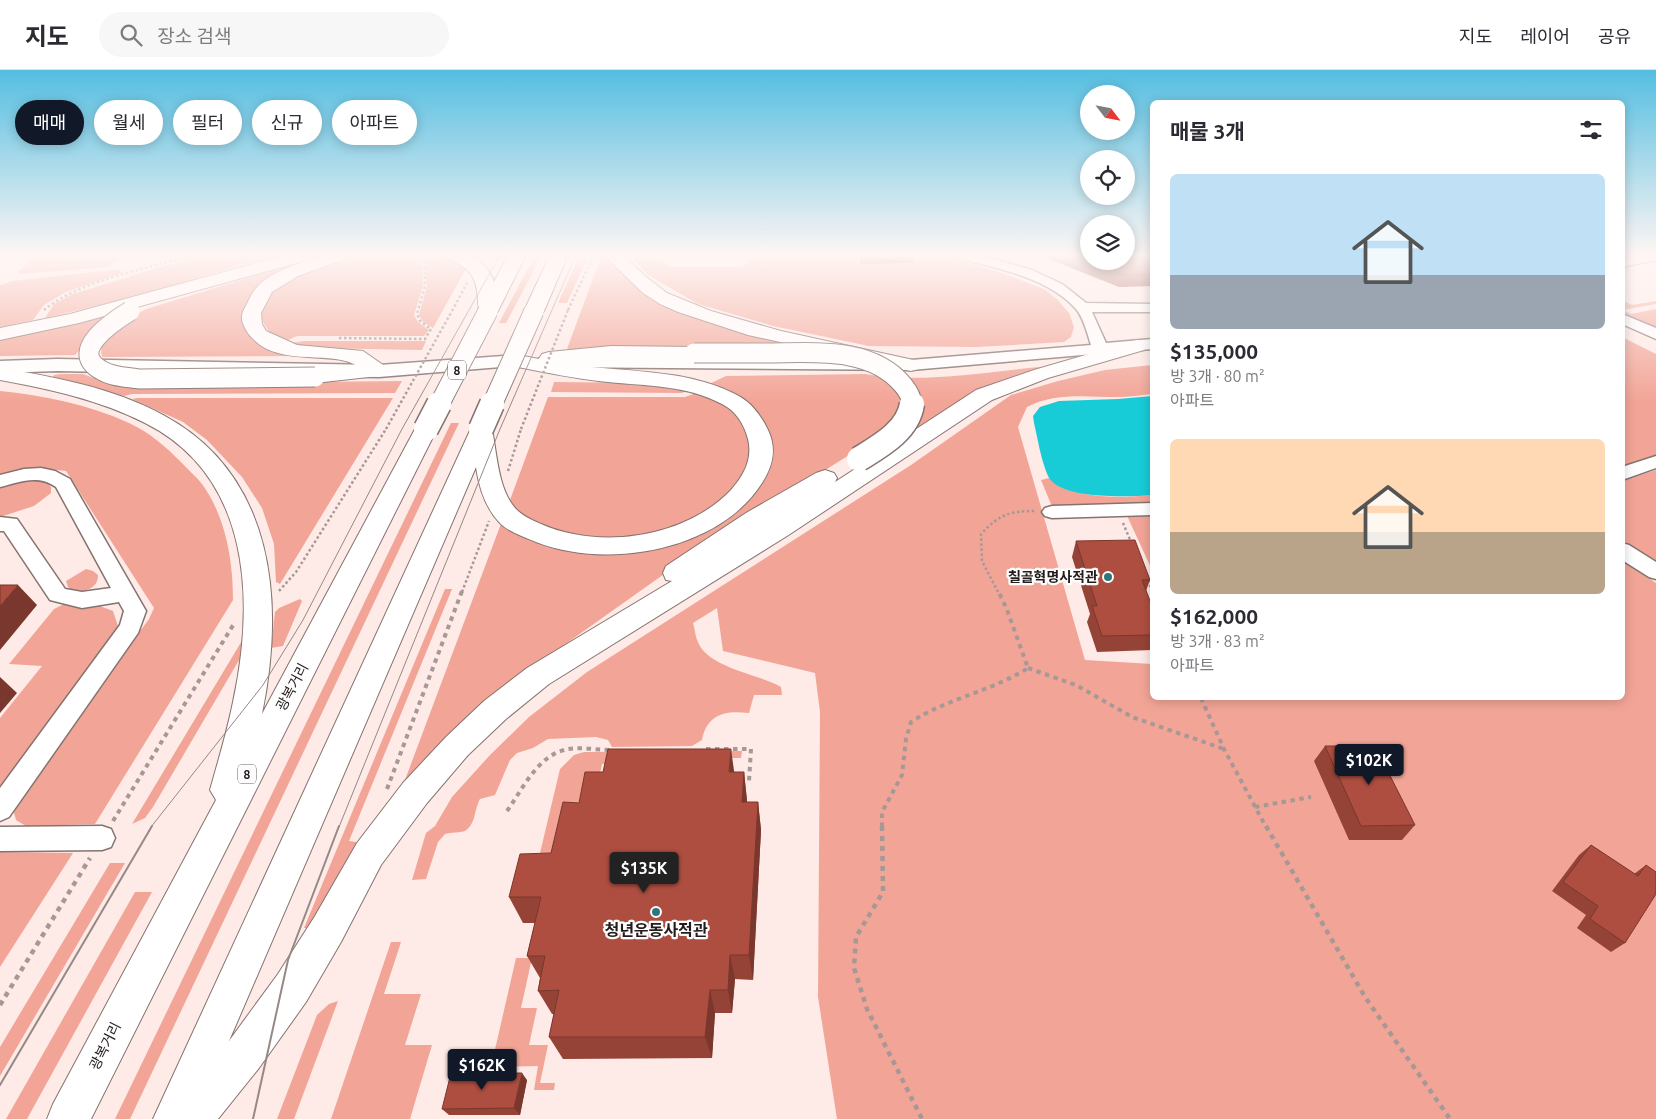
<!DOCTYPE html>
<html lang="ko">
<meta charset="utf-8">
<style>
:root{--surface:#fff;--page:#f7f7f7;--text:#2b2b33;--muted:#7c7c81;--line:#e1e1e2;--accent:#111827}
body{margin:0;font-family:Ubuntu,"Noto Sans KR",sans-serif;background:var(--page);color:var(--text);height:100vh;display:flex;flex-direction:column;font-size:19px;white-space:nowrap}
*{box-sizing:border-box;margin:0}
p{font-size:16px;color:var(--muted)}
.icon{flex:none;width:28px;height:28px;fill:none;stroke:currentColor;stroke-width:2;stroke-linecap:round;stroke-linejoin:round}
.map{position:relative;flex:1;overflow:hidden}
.details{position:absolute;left:1150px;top:30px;width:475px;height:600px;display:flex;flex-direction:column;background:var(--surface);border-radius:8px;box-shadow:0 2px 12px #0003}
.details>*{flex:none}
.banner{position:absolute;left:15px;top:30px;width:475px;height:45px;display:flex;gap:10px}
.needle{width:32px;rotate:122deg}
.controls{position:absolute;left:1080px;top:15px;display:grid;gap:10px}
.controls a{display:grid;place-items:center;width:55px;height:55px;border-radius:50%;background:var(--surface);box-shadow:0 2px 12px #0003;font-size:25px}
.price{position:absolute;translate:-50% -42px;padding:0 11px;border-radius:5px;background:var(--accent);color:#fff;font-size:16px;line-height:32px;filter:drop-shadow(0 1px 2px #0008)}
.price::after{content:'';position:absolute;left:50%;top:30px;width:15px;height:11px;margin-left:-8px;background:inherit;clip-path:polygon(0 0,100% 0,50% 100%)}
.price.current{background:#222;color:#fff}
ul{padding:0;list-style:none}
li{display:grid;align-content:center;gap:10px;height:265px;padding:0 20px}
li span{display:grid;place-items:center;height:155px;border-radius:8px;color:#555}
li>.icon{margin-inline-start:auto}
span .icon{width:90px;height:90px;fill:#fffc;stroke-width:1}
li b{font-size:21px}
h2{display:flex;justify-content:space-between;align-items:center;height:60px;padding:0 20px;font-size:21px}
.chip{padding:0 18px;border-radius:22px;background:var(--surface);box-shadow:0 2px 12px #0003;font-size:18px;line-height:45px}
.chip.current{background:var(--accent);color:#fff}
header{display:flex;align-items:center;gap:30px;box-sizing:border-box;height:70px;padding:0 25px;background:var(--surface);border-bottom:1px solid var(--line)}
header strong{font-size:24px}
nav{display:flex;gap:28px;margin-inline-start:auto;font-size:18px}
.search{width:350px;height:45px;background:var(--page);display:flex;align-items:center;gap:12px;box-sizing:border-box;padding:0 18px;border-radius:28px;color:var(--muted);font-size:19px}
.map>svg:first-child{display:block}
.green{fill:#f2a597}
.water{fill:#17ccd7}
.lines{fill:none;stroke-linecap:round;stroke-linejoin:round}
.minor-casing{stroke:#84736f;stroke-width:3}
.major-casing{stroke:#84736f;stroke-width:3}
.highway-casing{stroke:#84736f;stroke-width:2}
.path-far2{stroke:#a79895;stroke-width:2.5;stroke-dasharray:2.5 2.5;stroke-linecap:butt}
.path-far1{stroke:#a79895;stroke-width:4;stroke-dasharray:4.5 4.5;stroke-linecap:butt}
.path{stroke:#a79895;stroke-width:4.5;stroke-dasharray:5 5;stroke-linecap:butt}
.minor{fill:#fff;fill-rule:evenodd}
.major{fill:#fff;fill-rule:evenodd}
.highway{fill:#fff;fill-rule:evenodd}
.tram-far1{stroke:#968885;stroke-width:1}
.tram{stroke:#968885;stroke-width:2}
.highway-bridge-far1-casing{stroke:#84736f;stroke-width:21;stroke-linecap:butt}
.highway-bridge-casing{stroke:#84736f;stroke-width:27;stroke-linecap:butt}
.path-bridge{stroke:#a79895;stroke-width:2.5;stroke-dasharray:2.5 2.5;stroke-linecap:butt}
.highway-bridge-far1{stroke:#fff;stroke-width:19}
.highway-bridge{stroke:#fff;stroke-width:24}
.wall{fill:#964337}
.shaded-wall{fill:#7a372d}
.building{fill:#ae4e40;stroke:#7a372d}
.poi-dot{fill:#2d767c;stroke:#fdfdfd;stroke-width:2}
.labels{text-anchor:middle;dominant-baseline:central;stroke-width:4.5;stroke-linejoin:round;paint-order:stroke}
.shield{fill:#fdfdfd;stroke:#64605f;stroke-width:1}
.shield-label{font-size:12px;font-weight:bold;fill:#231c1b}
.poi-label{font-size:14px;font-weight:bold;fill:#231c1b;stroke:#fdfdfd;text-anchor:end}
.street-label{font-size:14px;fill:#231c1b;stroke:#fdfdfd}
.near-poi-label{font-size:16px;font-weight:bold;fill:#231c1b;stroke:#fdfdfd}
</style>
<header>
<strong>지도</strong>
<div class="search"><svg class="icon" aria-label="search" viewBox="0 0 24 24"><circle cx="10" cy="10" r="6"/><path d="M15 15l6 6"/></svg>장소 검색</div>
<nav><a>지도</a><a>레이어</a><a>공유</a></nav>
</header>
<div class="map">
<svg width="1656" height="1049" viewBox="0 0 1656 1049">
<rect width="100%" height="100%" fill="#feeae6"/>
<g class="green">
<path d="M0,185H127L130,188L115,192L109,197L20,204L18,202L29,192L27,189L0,186Z"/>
<path d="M200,185H277L117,231L45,248L54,234L73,224L170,194L171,195L188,190L187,189Z"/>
<path d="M323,185H332L290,200L244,247C250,277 274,278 300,286L102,287C96,264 128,249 146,239Z"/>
<path d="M356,185H422L423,216L414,245L418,252L429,260L424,266H298C293,267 288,271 283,271C280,271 276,267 273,265C261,254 256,239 268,225C283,207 333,189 356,185Z"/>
<path d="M425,185C441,185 454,188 467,197L433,258L422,251L419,245L427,216L425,203Z"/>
<path d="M535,185H542L506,253H499Z"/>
<path d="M580,185H589L567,233H558Z"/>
<path d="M630,185H653L671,197H741L756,185L864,188L947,186L1002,203L1044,219L1057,229L1069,243L1074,257L1071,267L1064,272L977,277L869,276L773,256L698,234L648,205Z"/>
<path d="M601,187H607L633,213L814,277L567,279Z"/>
<path d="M112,200H120L122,203L66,222L44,235L33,250L0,257V215L13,211Z"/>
<path d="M1622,230L1632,235L1656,231V234L1623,240L1631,244L1656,239V259L1623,243Z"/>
<path d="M128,238L82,275L79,281L75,285L0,286V266Z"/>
<path d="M1622,267L1656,284V389L1622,399Z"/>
<path d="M305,271H426L422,280H419L312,278L290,273Z"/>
<path d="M1152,295V324C1141,325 1129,327 1118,327C1087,327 1055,322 1027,337L1018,357L1085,590L1152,594V628H1622L1623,490L1656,513V1049H837L818,927L820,642L815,603L723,581L717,538L693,553C695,559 695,566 698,572C708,598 759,604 781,617L782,625H754L749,643C725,640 707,644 702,670L692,676L612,677L608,670L596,667L548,669L533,678L517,683L510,690L495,725L480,729C474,740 476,754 465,761C460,763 451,762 445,764L438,772L426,809L412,810L426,763L435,756L452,727L490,685L529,647L587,602L911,395L1011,325L1058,311L1105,300Z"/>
<path d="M1039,297L1041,298L909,367L870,372L698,480L536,595L399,726L502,451L514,460L549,478L576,482L607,483L699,461L770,381L709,314L726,306L865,304C917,314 985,302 1039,297Z"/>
<path d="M61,304H83L102,311L124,314L402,311L395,323L132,324L124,326L71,311L53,307L54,305Z"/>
<path d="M554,312L659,313L693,320L681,323L551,322Z"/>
<path d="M0,321C43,325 90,335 129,353C149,362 166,377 181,392C187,399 196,406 202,414C226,447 233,491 233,530L95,754L26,756L16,750L13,739L17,727L149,549L154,538L66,401C42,397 23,401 0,408Z"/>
<path d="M699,322L724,333L746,354L752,371L745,409L698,449L643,466L611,470L553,462L513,440L510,430L548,327H685Z"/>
<path d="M138,328H393L280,514L276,512L274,474L262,438L242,407L207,370L183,352L132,329Z"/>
<path d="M451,353H459L130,1049H115Z"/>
<path d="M1656,400V493L1623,470L1622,411Z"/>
<path d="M1049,408C1077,430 1118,428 1152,425V437L1053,439L1041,410Z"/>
<path d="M30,409L47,411L51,417V423L34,436L0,447V417Z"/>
<path d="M1126,443H1152V500L1129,450Z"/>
<path d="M86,499L93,501L98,505C98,519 85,521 74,522L68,517L66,511Z"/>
<path d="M445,519H452L349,771L369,774L320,858H304Z"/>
<path d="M300,529L302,531L283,576L271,578L275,542L279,538Z"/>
<path d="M64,534L100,536L113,541L118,556L31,679L0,719V648L42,596L9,594L54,539Z"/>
<path d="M249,559L242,585L153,737L145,748L132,754Z"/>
<path d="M742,681L741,688H699L698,693L602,694L597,718L576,744L551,783H540L560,699L574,685L584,682Z"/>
<path d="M0,782L73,783L0,897Z"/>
<path d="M110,793H125L0,1006V977Z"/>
<path d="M135,822H152L27,1049H6Z"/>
<path d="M391,872H401L384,924H421L405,975H432L410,1049H331Z"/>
<path d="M516,888H532L521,938H537L529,975H548L540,1013H555L554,1020H534L538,996L491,997Z"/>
<path d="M338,931L294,1049H277L317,945L329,934Z"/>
</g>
<path class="water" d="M1152,326V400L1151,405L1152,425C1130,427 1059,430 1048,406C1041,390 1038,370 1034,353L1033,346L1040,337L1059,331L1118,329Z"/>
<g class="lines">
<g class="minor-casing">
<g id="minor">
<path d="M957,185H978L1032,200L1062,214L1086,233L1152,234V242H1092L1106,273L1152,269V279L911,300L544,297L538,295L536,292L538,289L544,287L911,290L1091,275C1087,263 1084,248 1076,239C1048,207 998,199 959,188Z"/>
<path d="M1643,185H1656V190L1622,197V189Z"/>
<path d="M1622,244L1656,258V269L1622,254Z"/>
<path d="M1656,386V398L1622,410V397Z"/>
<path d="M41,398L55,401L70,409L146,541L138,563L9,747L0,751V718L120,555L124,541L119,532L82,538L50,530L4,461H0V447L17,449L65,519L82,522L111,518L56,417C38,404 19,412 0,417V405L24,399Z"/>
<path d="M1152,433V445L1052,448L1045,446L1042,442L1045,438L1052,436Z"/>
<path d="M1622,473L1629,475L1656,492V509L1649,507L1622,490Z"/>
<path d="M102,756L111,759L115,768L111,777L102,780L0,781V757Z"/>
</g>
</g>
<g class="major-casing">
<path id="major" d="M518,285L525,287L528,291L525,295L379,307L57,301L0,303V291L57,289L379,295Z"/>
</g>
<g class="highway-casing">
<g id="highway">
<path d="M286,185H314L311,189L79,253L0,270V258L70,244Z"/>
<path d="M323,185H348L345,189L298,206L272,222L261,243L262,254L266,261L297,275L363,281L386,297L389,301L386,305L315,313L308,311L304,307L308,303L359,297C331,277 272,302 246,260C241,251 240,245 246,236C249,229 253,221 258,216C273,200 303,192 323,185Z"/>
<path d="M446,185C469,183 485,188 494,212L508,185H526L498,241L495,245L488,247L481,245C478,240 478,235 478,229C476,205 470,199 449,189Z"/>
<path d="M550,185H568L544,241L541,245L534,247L527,245L524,241Z"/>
<path d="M604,185H623L645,206L667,223L711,241L781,261L918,291L921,295L918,299L911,301L748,265L678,242L660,234L643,223Z"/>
<path d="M1137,270L1144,272L1147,276L1144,280L1048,308L992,330L787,466L549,614L506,649L468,685L427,733L381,795L341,872L306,932L259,998L218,1049H153L473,354L481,352L489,354L492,359C497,384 498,418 515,438C522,446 532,450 541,454C600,480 685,468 731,420C744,405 753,389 748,369C744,354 736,341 722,334C686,315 647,316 608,312C577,309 548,303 518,297L511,295L508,291L511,287L518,285L539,289L542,284L549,282L611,276L694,277L701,279L704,283L701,287L694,289L611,288L561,293C619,303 682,297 735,324C750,331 761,345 768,360C777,379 773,396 762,413C719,481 607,500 536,472C524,467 508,462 499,452C485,437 479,417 476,397L229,971L278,904L315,846L357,773L403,713L446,667L484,631L527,598L672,511L666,510L663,503L666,496L746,443L816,403L825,400L834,403L837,408L835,412L976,320L1034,300Z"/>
<path d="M0,298C55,307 114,318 163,345C275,405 285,532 262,644L415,359L418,354L426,352L434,354L437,359L91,1049H47L53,1034L216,730L210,720C218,691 227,662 233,632C255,530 251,406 145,353C100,330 49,319 0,310Z"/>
</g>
</g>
<g class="path-far2">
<path d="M44,240C80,210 150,198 195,185"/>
<path d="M568,240L593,187L596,185"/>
<path d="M452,241L467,213"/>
<path d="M339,268L425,269L431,259L420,251L417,244L425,216L424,185"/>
<path d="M508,401L521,359"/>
<path d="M1123,453L1131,472"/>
<path d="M1148,510L1152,521"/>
<path d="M279,521L296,502L386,359"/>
<path d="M462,522L489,451"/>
<path d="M998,522L982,491L981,464C1000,444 1009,441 1036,441"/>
</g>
<g class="path-far1">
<path d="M1028,598L1076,615L1132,647L1224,679"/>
<path d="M1201,628L1224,679L1266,757"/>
<path d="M706,679H751L749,711"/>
<path d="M387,719L462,521"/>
<path d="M1255,737L1311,727"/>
<path d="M507,741C522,720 537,687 564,680C578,676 595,680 610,680"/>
<path d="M113,751L235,552"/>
<path d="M882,757V742L902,705L906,669L911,652C948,628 990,622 1028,598L1006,537L998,521"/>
</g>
<g class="path">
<path d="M882,756L883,822L856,867L854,898L867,939L922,1049"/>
<path d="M1266,756L1365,927L1450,1049"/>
<path d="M0,935L90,788"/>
</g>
<use href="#minor" class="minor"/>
<use href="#major" class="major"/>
<use href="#highway" class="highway"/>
<g class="tram-far1">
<path d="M151,757L263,615L303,550L402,359L500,185"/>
<path d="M339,757L500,359L576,185"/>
</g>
<g class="tram">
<path d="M0,1015L152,756"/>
<path d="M253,1049L288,890L339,756"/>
</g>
<g class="highway-bridge-far1-casing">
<g id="highway-bridge-far1">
<path d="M130,241C114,251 67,281 101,300C112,307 127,307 139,309L315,307"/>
<path d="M694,283C718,283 742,283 767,283C812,283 871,276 903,315C908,321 912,327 912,335"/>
<path d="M439,335L488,241"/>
<path d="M492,335L534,241"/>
</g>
</g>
<g class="highway-bridge-casing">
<g id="highway-bridge">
<path d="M426,359L439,334"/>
<path d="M481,359L492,334"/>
<path d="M859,389C880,376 908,361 912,334"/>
</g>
</g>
<g class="path-bridge">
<path d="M386,359L452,241"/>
<path d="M521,359L568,240"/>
</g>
<use href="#highway-bridge-far1" class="highway-bridge-far1"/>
<use href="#highway-bridge" class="highway-bridge"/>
</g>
<g class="wall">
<path d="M860,185H914V193L860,194Z"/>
<path d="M1039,185H1152V216L1119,217Z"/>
<path d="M1076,471L1150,510L1146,521L1152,536V580L1097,582L1087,552L1090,544L1072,487Z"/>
<path d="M1325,676L1415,755L1402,770H1349L1314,691Z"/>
<path d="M734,702H744L747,732H758L761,760L753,910L735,909L732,943H715L712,988L563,989L549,967L554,944H552L538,921L540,908L527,886L535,853H523L509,827L551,783L579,733Z"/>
<path d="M1591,775L1634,804L1646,795L1625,873L1611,882L1577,858L1586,845L1552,821L1579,785Z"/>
<path d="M527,1010L520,1045H449L442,1039Z"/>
</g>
<g class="shaded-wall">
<path d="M18,515L37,535L0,580V536Z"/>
<path d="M0,607L17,623L0,643Z"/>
<path d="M731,679L735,708L729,702Z"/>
<path d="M744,702L747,730L745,760L742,732Z"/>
<path d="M758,732L761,760L753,910L749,885Z"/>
<path d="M730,885L735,909L732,943L728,920Z"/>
<path d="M710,920L715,943L712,988L705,967Z"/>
<path d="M522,1003L527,1010L520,1045L514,1038Z"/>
</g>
<g class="building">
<path d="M1072,185H1089V191H1126V185H1152V204H1122Z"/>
<path d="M1135,470L1150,510H1142L1152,536V565L1102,566L1092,536H1097L1076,471Z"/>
<path d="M0,515H18L0,536Z"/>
<path d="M1325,676H1375L1415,755L1361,756Z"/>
<path d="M608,679H731L729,702H744L742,732H758L749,885H730L728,920H710L705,967H549L559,920L538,921L545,886H527L541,827H509L520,784L551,783L563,732L579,733L585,702H603Z"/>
<path d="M1591,775L1638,806L1646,795L1656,802V824L1625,873L1590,849L1598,836L1563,812Z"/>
<path d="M451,1003H522L514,1038L442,1039Z"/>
</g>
<linearGradient id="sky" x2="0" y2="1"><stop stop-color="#54bee1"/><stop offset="0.56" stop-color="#fff6f4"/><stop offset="1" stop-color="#fff6f4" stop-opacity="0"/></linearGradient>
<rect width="1656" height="331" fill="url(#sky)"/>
<g class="poi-dot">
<circle cx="1108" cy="507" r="5"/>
<circle cx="656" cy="842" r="5"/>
</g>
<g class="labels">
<g class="shield">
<rect x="448" y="290.5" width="18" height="19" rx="4"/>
<rect x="238" y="694.5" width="18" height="19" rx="4"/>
</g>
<g class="shield-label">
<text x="457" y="300">8</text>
<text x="247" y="704">8</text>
</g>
<g class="poi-label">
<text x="1098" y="507">칠골혁명사적관</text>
</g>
<g class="street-label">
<text transform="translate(292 617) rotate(-62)">광복거리</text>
<text transform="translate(105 976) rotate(-63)">광복거리</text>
</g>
<g class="near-poi-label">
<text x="656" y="860">청년운동사적관</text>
</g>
</g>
</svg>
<div class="controls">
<a><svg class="needle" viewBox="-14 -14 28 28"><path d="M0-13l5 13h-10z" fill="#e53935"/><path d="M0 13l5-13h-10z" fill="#7c7c81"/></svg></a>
<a><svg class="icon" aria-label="locate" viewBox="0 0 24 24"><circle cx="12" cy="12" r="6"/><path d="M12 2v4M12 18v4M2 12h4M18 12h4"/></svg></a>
<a><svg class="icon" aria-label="layers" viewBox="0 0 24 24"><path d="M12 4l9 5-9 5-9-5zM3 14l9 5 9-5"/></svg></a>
</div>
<b class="price" style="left:1369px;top:716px">$102K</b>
<b class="price current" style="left:644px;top:824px">$135K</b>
<b class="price" style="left:482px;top:1021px">$162K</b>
<div class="banner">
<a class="chip current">매매</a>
<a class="chip">월세</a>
<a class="chip">필터</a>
<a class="chip">신규</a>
<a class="chip">아파트</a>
</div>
<section class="details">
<h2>매물 3개<svg class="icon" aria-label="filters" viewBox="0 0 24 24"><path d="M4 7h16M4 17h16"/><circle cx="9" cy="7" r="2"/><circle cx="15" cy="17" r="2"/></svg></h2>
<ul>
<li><span style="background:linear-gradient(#bfe0f5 65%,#9aa5b1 0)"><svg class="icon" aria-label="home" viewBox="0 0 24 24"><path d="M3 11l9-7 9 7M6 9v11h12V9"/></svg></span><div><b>$135,000</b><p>방 3개 · 80 m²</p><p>아파트</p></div></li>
<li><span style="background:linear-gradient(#ffd9b3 60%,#b9a48a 0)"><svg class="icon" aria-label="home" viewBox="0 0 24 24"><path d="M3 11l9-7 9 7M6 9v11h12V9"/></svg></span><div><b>$162,000</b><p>방 3개 · 83 m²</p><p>아파트</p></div></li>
</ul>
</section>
</div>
